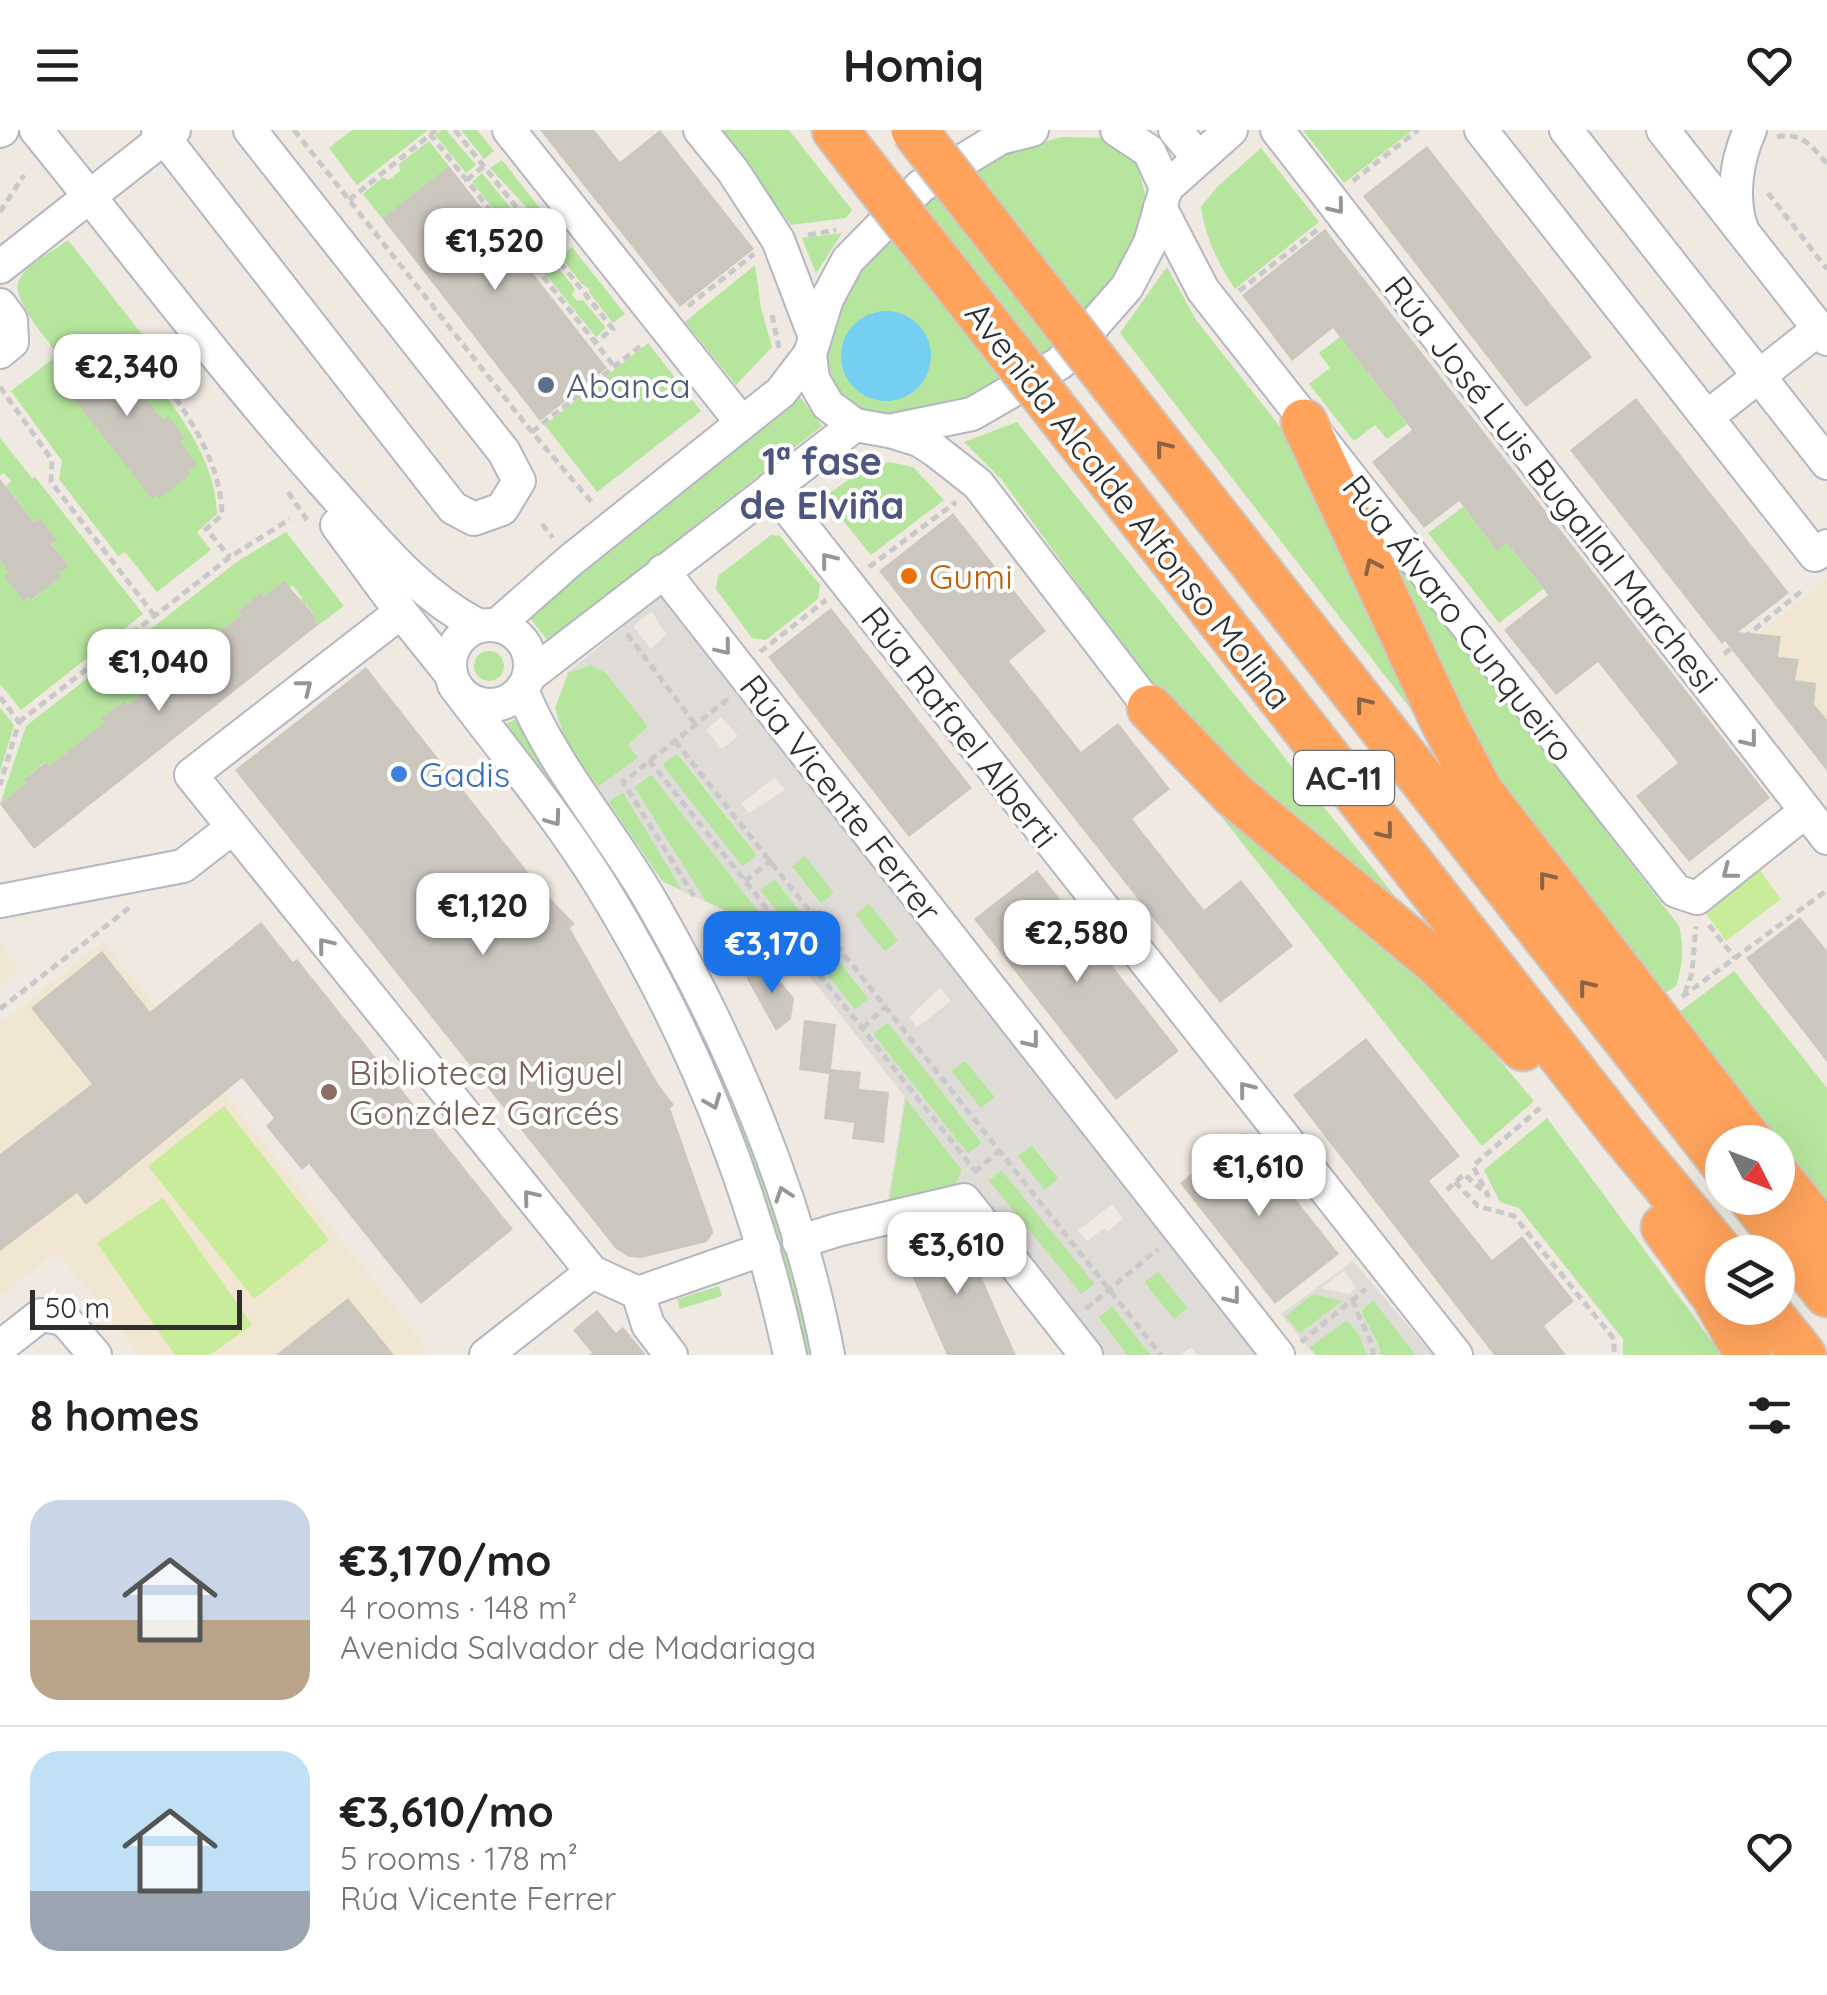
<!DOCTYPE html>
<meta charset="utf-8">
<style>
:root{--surface:#fff;--page:#f2f2f2;--text:#202124;--muted:#757577;--line:#e0e0e0;--accent:#1a73e8}
body{margin:0;font-family:Quicksand,sans-serif;background:var(--page);color:var(--text);height:100vh;display:flex;flex-direction:column;font-size:38px;white-space:nowrap}
*{box-sizing:border-box;margin:0}
p{font-size:32px;color:var(--muted)}
.icon{flex:none;width:55px;height:55px;fill:none;stroke:currentColor;stroke-width:2;stroke-linecap:round;stroke-linejoin:round}
.map{position:relative;height:1225px;overflow:hidden}
.side{display:flex;flex-direction:column;background:var(--surface);flex:1}
.side>*{flex:none}
.needle{width:65px;rotate:132deg}
.fabs{position:absolute;left:1705px;top:995px;display:grid;gap:20px}
.fabs a{display:grid;place-items:center;width:90px;height:90px;border-radius:50%;background:var(--surface);box-shadow:0 10px 40px #0002;font-size:50px}
.scale{position:absolute;left:30px;bottom:25px;width:212px;box-sizing:border-box;padding-left:10px;border:5px solid #2e2e2e;border-top:0;font-size:28px;line-height:35px;white-space:nowrap;color:#2e2e2e;-webkit-text-stroke:8px #fff;paint-order:stroke}
.price{position:absolute;translate:-50% -85px;padding:0 22px;border-radius:20px;background:#fff;color:#222;font-size:32px;line-height:65px;filter:drop-shadow(0 2px 5px #0008)}
.price::after{content:'';position:absolute;left:50%;top:60px;width:30px;height:22px;margin-left:-15px;background:inherit;clip-path:polygon(0 0,100% 0,50% 100%)}
.price.on{background:var(--accent);color:#fff}
ul{padding:0;list-style:none}
li{display:flex;align-items:center;gap:30px;height:250px;padding:0 30px}
li+li{border-top:2px solid var(--line)}
li span{display:grid;place-items:center;flex:none;width:280px;height:200px;border-radius:30px;color:#555}
li>.icon{margin-inline-start:auto}
span .icon{width:120px;height:120px;fill:#fffc;stroke-width:1}
li b{font-size:42px}
h2{display:flex;justify-content:space-between;align-items:center;height:120px;padding:0 30px;font-size:42px}
header{display:flex;justify-content:space-between;align-items:center;height:130px;padding:0 30px;background:var(--surface);font-size:45px;font-weight:700}
.map>svg:first-child{display:block}
.education{fill:#f0e6d1}
.green{fill:#b6e59e;fill-rule:evenodd}
.pitch{fill:#c9ec9a}
.plaza{fill:#dfdcd8;fill-rule:evenodd}
.water{fill:#75cff0}
.building{fill:#cbc7bf}
.lines{fill:none;stroke-linecap:round;stroke-linejoin:round}
.minor-casing{stroke:#b4b7c1;stroke-width:36}
.highway-casing{stroke:#c9c9c9;stroke-width:49}
.path{stroke:#c9c9c9;stroke-width:5;stroke-dasharray:8 5;stroke-linecap:butt}
.minor{stroke:#fff;stroke-width:32}
.highway{stroke:#ffa35c;stroke-width:45}
.highway-bridge-casing{stroke:#c9c9c9;stroke-width:49;stroke-linecap:butt}
.highway-bridge{stroke:#ffa35c;stroke-width:45}
.oneway{stroke:#969696}
.oneway2{stroke:#8c6343}
.service-dot{fill:#5c6f8a;stroke:#fff;stroke-width:4}
.food-dot{fill:#e8710a;stroke:#fff;stroke-width:4}
.shop-dot{fill:#3f7fe0;stroke:#fff;stroke-width:4}
.education-dot{fill:#8d6e63;stroke:#fff;stroke-width:4}
.labels{text-anchor:middle;dominant-baseline:central;stroke-width:8;stroke-linejoin:round;paint-order:stroke}
.shield{fill:#fff;stroke:#6d6d6d;stroke-width:2.5}
.shield-label{font-size:32px;font-weight:bold;fill:#2e2e2e}
.service-label{font-size:35px;fill:#4e5e75;stroke:#fff;text-anchor:start}
.street-label{font-size:35px;fill:#2e2e2e;stroke:#fff}
.food-label{font-size:35px;fill:#c56008;stroke:#fff;text-anchor:start}
.shop-label{font-size:35px;fill:#366cbe;stroke:#fff;text-anchor:start}
.education-label{font-size:35px;fill:#785e54;stroke:#fff;text-anchor:start}
.neighbourhood-label{font-size:38px;font-weight:bold;fill:#4d5680;stroke:#fff}
</style>
<header><svg class="icon" aria-label="menu" viewBox="0 0 24 24"><path d="M4 6h16M4 12h16M4 18h16"/></svg>Homiq<svg class="icon" aria-label="heart" viewBox="0 0 24 24"><path d="M12 20l-8-8c-3-5 5-10 8-4 3-6 11-1 8 4z"/></svg></header>
<div class="map">
<svg width="1827" height="1225" viewBox="0 0 1827 1225">
<rect width="100%" height="100%" fill="#efe9e1"/>
<g class="education">
<path d="M1827,449V641L1749,542L1757,536L1759,503Z"/>
<path d="M103,811L426,1217L416,1225H140L57,1121L0,1166V894Z"/>
<path d="M0,814L20,840L0,856Z"/>
</g>
<g class="green">
<path d="M352,0H428L357,55L329,18Z"/>
<path d="M442,0H446L476,35L466,43L435,5Z"/>
<path d="M461,0H477L494,21L484,29Z"/>
<path d="M716,0H789L852,80L846,88L791,95Z"/>
<path d="M1303,0H1413L1344,53Z"/>
<path d="M1062,7L1101,8L1136,30L1146,67L1136,109L1117,148L1096,175L1048,222L959,272L909,282L867,283L835,257L823,217L837,178L857,145L879,118L928,71L983,35L1015,20ZM884,181C922,185 941,218 922,253L865,265L846,246L841,223L871,183Z"/>
<path d="M429,11L449,36L382,88L363,64L383,47L389,50L400,41L399,34Z"/>
<path d="M1261,18L1319,92L1235,159C1218,134 1205,106 1201,77L1217,57Z"/>
<path d="M502,30L564,109L554,118L526,81L527,78L490,38Z"/>
<path d="M482,43L510,77L507,83L512,90L518,88L545,122L535,131L472,52Z"/>
<path d="M842,103L816,144L802,108Z"/>
<path d="M68,110L170,240L156,252C184,291 216,334 217,384L197,402L211,420L157,462L125,422L118,426L59,349L62,331L11,261L58,225C47,209 10,168 19,150C26,134 54,121 68,110Z"/>
<path d="M572,117L625,184L613,193L589,162L590,159L581,153L560,126Z"/>
<path d="M553,131L575,159L572,165L577,171L583,170L606,198L596,207L542,140Z"/>
<path d="M755,135L761,178L772,217L736,255L685,192Z"/>
<path d="M1167,137L1196,190L1285,303L1423,595L1120,203Z"/>
<path d="M1340,207L1407,294L1387,309L1375,295L1354,311L1309,254L1330,238L1319,223Z"/>
<path d="M648,213L701,281L597,362L545,295Z"/>
<path d="M800,267L822,296L548,511L526,483Z"/>
<path d="M1017,292L1426,805L1242,654L1162,570L1002,350L964,312Z"/>
<path d="M0,308L32,348L35,347L143,484L21,580L0,554V430L32,470L43,461L46,453L49,456L61,446L59,443L68,436L51,413L40,388L34,392L6,356L11,351L4,343L0,345Z"/>
<path d="M890,332L913,337L944,370L871,425L824,367L867,337Z"/>
<path d="M1463,377L1497,420L1507,413L1543,459L1499,493L1428,403Z"/>
<path d="M286,402L344,476L318,495L314,489L316,487L306,474L303,475L300,471L302,468L293,456L263,467L260,463L238,481L241,485L186,528L182,525L161,541L164,546L127,575L123,571L102,589L105,592L49,636L45,632L25,648L27,652L0,674L26,596L238,431Z"/>
<path d="M771,405L780,406L820,455L818,469L766,510L752,508L716,459L718,446Z"/>
<path d="M1391,421L1679,796C1684,818 1683,834 1676,856L1661,866L1496,662Z"/>
<circle cx="489" cy="536" r="15"/>
<path d="M591,535L606,543L648,596L638,628L598,657L566,613L555,578L568,542Z"/>
<path d="M0,578L14,595L0,642Z"/>
<path d="M521,586L692,864L790,1113L816,1225H797L736,1010L501,597Z"/>
<path d="M677,623L757,725L742,737L662,635Z"/>
<path d="M651,644L778,805L705,771L634,657Z"/>
<path d="M623,662L683,761L662,751L608,672Z"/>
<path d="M1206,667L1459,882L1534,971L1482,1016Z"/>
<path d="M805,725L835,763L821,774L791,736Z"/>
<path d="M774,748L869,869L855,880L759,760Z"/>
<path d="M869,773L899,811L885,822L854,785Z"/>
<path d="M1734,841L1827,958V1071L1674,886Z"/>
<path d="M888,892L982,1013L968,1024L873,904Z"/>
<path d="M965,930L995,967L981,979L951,941Z"/>
<path d="M905,967L962,1040L954,1060L888,1075Z"/>
<path d="M1547,988L1722,1225H1623V1209L1519,1078L1500,1072L1484,1040Z"/>
<path d="M1032,1015L1059,1049L1044,1060L1018,1026Z"/>
<path d="M1002,1039L1095,1154L1081,1165L988,1051Z"/>
<path d="M1158,1141L1188,1178L1174,1190L1144,1152Z"/>
<path d="M719,1156L722,1166L680,1179L677,1169Z"/>
<path d="M1313,1164L1344,1170L1300,1204L1285,1186Z"/>
<path d="M1373,1170L1416,1225H1380V1219L1361,1181Z"/>
<path d="M1112,1176L1151,1225H1127L1098,1187Z"/>
<path d="M1347,1190L1359,1204L1367,1225H1316L1309,1217Z"/>
</g>
<g class="pitch">
<path d="M1759,739L1781,769L1726,811L1704,781Z"/>
<path d="M224,976L329,1110L254,1169L148,1036Z"/>
<path d="M163,1068L252,1195L210,1225H175L97,1113Z"/>
</g>
<g class="plaza">
<path d="M667,461L1268,1225H1197L1191,1217L1181,1225H1151L1112,1176L1098,1188L1127,1225H1102L970,1058L887,1075L905,967L778,806L663,752L566,613L555,579L568,542ZM652,481L666,505L651,519L633,496ZM591,535L606,543L648,596L628,615L638,628L598,657L567,613L555,579L569,542ZM721,587L738,606L722,619L706,600ZM678,623L757,724L743,737L662,635ZM650,644H651L776,804L706,772L634,657ZM775,647L785,660L749,683L741,674ZM623,662L682,759V760L662,751L608,673ZM805,726L834,763L820,774L791,737ZM775,749L869,868L855,880L760,760ZM869,774L899,810L884,822L855,784ZM940,858L951,871L917,897L909,887ZM887,892L982,1012L968,1024L873,904ZM964,930L995,967L981,978L951,941ZM906,968L962,1040L954,1060L889,1073ZM1033,1015L1059,1048L1044,1060L1018,1026ZM1001,1040L1095,1154L1082,1165L989,1051ZM1112,1074L1123,1089L1108,1101L1104,1098L1087,1111L1078,1101ZM1158,1141L1188,1178L1174,1189L1144,1152Z"/>
<path d="M1353,1131L1433,1225H1416L1373,1170L1361,1181L1380,1220V1225H1367L1359,1205L1347,1190L1310,1217L1314,1225L1281,1184ZM1344,1141L1356,1158L1349,1164L1321,1158ZM1313,1164L1343,1171L1300,1203L1285,1186Z"/>
</g>
<circle class="water" cx="886" cy="226" r="45"/>
<g class="building">
<path d="M540,0H594L620,32L660,0L754,119L680,177Z"/>
<path d="M1427,16L1592,227L1526,277L1363,66Z"/>
<path d="M449,36L607,238L540,291L382,88Z"/>
<path d="M1325,99L1770,668L1689,732L1636,666L1678,633L1598,532L1556,565L1504,500L1548,465L1507,413L1497,421L1459,371L1424,398L1372,332L1412,300L1333,198L1292,231L1242,165Z"/>
<path d="M99,210L117,232L122,227L140,250L134,254L163,290L168,286L185,308L180,312L197,334L188,341L191,344L160,368L157,365L152,369L55,245L62,239L59,236L91,212L93,215Z"/>
<path d="M1636,268L1789,463L1738,502L1781,506L1778,527L1799,529L1795,550L1816,553L1814,574L1827,590V641L1725,511L1722,514L1570,320Z"/>
<path d="M0,349L34,392L40,388L57,410L51,414L69,436L59,443L62,446L31,470L29,467L24,471L4,446L9,442L0,430Z"/>
<path d="M953,383L1046,501L1009,531L1081,622L1118,593L1170,659L1132,689L1204,780L1241,750L1293,816L1220,873L879,441Z"/>
<path d="M284,451L317,488L314,489L318,495L34,719L0,674L27,652L24,649L46,632L49,636L105,592L101,588L124,571L127,575L164,546L161,542L182,524L186,528L241,485L238,481L260,463L263,467Z"/>
<path d="M831,478L972,658L909,707L768,527Z"/>
<path d="M366,537L542,760L575,794L570,798L658,954L674,975L670,978L712,1098L713,1103L707,1112L641,1128L629,1127L616,1119L235,640Z"/>
<path d="M1037,740L1179,921L1116,970L974,789Z"/>
<path d="M1800,787L1827,821V932L1746,828Z"/>
<path d="M261,792L293,832L297,829L513,1099L421,1174L309,1034L302,1040L266,996L274,988L242,948L86,1075L77,1063L0,1121V1024L92,954L31,878L102,821L150,882Z"/>
<path d="M764,832L794,868L791,889L776,901L746,847Z"/>
<path d="M804,890L836,894L831,939L861,942L859,959L889,962L884,1013L852,1009L854,993L824,989L829,944L799,940Z"/>
<path d="M1366,908L1460,1026L1429,1051L1492,1130L1522,1106L1574,1171L1544,1196L1566,1225H1494L1293,965Z"/>
<path d="M1243,1003L1339,1124L1275,1174L1180,1053Z"/>
<path d="M960,1098L1005,1201L1016,1225H947L913,1148L902,1123Z"/>
<path d="M348,1168L394,1225H276Z"/>
<path d="M597,1180L616,1203L623,1197L646,1225H589L592,1223L573,1200Z"/>
</g>
<g class="lines">
<g class="minor-casing">
<g id="minor">
<path d="M36,0C132,118 223,239 324,353C372,406 414,462 479,496"/>
<path d="M158,0L453,378L474,389L502,379L519,351L504,322L250,0"/>
<path d="M509,0L742,293"/>
<path d="M700,0L733,41L778,110L815,207"/>
<path d="M1032,0L1000,8L921,56L848,130L827,169L810,224L813,249L828,275L855,295L889,301L972,284L1060,233L1127,157L1150,113L1166,58L1149,21L1117,0"/>
<path d="M1175,0L1198,27"/>
<path d="M1277,0L1827,708"/>
<path d="M1481,0L1815,425L1827,416"/>
<path d="M1566,0L1827,333"/>
<path d="M1663,0L1827,209"/>
<path d="M0,1L2,0"/>
<path d="M1166,58L1231,0"/>
<path d="M1160,77L1203,160L1676,761L1697,768L1806,681"/>
<path d="M1741,96C1731,66 1737,29 1750,0"/>
<path d="M0,137L174,0"/>
<path d="M0,175L11,190L12,212L0,222"/>
<path d="M1707,287L1819,199"/>
<path d="M893,302L919,310L936,321L978,354L1150,578"/>
<path d="M772,358L1456,1225"/>
<path d="M337,395L401,482L450,543"/>
<path d="M663,441L1278,1225"/>
<path d="M401,482L191,645L592,1142L638,1163L764,1119"/>
<circle cx="490" cy="535" r="40"/>
<path d="M497,495L571,430L781,262L810,224"/>
<path d="M529,546L855,295"/>
<path d="M454,555C504,621 558,686 602,757C691,902 754,1058 790,1225"/>
<path d="M522,560C553,637 611,701 652,773C731,910 799,1069 828,1225"/>
<path d="M0,771L183,736L232,698"/>
<path d="M799,1112L837,1100L964,1070L1086,1225"/>
<path d="M638,1163L648,1195L671,1225"/>
<path d="M0,1217L41,1185L64,1189L95,1225"/>
<path d="M486,1225L592,1142"/>
</g>
</g>
<g class="highway-casing">
<g id="highway">
<path d="M835,0L859,31"/>
<path d="M1115,257L1722,1032"/>
<path d="M1304,292L1443,591L1479,660L1751,1012"/>
<path d="M1067,295L1621,1002L1722,1124"/>
<path d="M1150,578L1234,665L1436,832L1523,918"/>
<path d="M1778,1047L1827,1107"/>
<path d="M1751,1068L1827,1164"/>
<path d="M1664,1097L1715,1167L1748,1225"/>
<path d="M1765,1178L1803,1225"/>
</g>
</g>
<g class="path">
<path d="M294,0L532,302L594,375"/>
<path d="M455,0L613,199L595,212"/>
<path d="M430,4L614,236"/>
<path d="M1777,7C1801,1 1813,17 1827,34"/>
<path d="M467,50L484,36"/>
<path d="M1353,51L1418,0"/>
<path d="M1768,63L1827,139"/>
<path d="M349,70L436,0"/>
<path d="M0,82L24,45"/>
<path d="M808,105L836,100"/>
<path d="M537,138L554,125"/>
<path d="M1239,161L1317,100"/>
<path d="M688,176L754,124"/>
<path d="M772,185L779,218"/>
<path d="M181,240L165,253C193,292 221,336 222,385L206,399L230,427"/>
<path d="M0,257L52,330L51,352L154,485"/>
<path d="M532,302L644,213"/>
<path d="M288,362L307,390"/>
<path d="M542,394L553,408"/>
<path d="M869,437L956,372"/>
<path d="M627,504L696,595"/>
<path d="M760,522L826,470"/>
<path d="M1724,524L1803,460"/>
<path d="M0,567L19,592L0,655"/>
<path d="M19,592L230,427L290,389"/>
<path d="M675,611L1161,1225"/>
<path d="M649,630L977,1043"/>
<path d="M745,751L772,730"/>
<path d="M694,766L623,652L729,568"/>
<path d="M1709,795L1735,828"/>
<path d="M1685,863L1692,843L1696,796"/>
<path d="M1682,867L1827,760"/>
<path d="M0,879L129,778"/>
<path d="M863,898L886,876"/>
<path d="M975,1042L999,1021"/>
<path d="M1455,1052L1478,1076L1514,1086L1614,1209V1225"/>
<path d="M1447,1060L1464,1044L1488,1065L1473,1036L1540,978"/>
<path d="M1353,1170C1357,1188 1374,1210 1373,1225"/>
<path d="M1086,1179L1158,1119"/>
<path d="M1301,1212L1366,1159"/>
</g>
<use href="#minor" class="minor"/>
<use href="#highway" class="highway"/>
<g class="highway-bridge-casing">
<g id="highway-bridge">
<path d="M914,0L1115,257"/>
<path d="M859,31L1067,295"/>
</g>
</g>
<use href="#highway-bridge" class="highway-bridge"/>
</g>
<defs><path id="oneway-chevron" d="M-2-3.5L2.5 0L-2 3.5" fill="none" stroke-width="1.6" stroke-linecap="round" stroke-linejoin="round" transform="scale(2.5)"/></defs>
<g class="oneway">
<use href="#oneway-chevron" transform="translate(1337 77) rotate(52)"/>
<use href="#oneway-chevron" transform="translate(828 430) rotate(-128)"/>
<use href="#oneway-chevron" transform="translate(724 518) rotate(51)"/>
<use href="#oneway-chevron" transform="translate(305 557) rotate(-38)"/>
<use href="#oneway-chevron" transform="translate(1750 610) rotate(52)"/>
<use href="#oneway-chevron" transform="translate(554 689) rotate(54)"/>
<use href="#oneway-chevron" transform="translate(1729 742) rotate(142)"/>
<use href="#oneway-chevron" transform="translate(325 815) rotate(-129)"/>
<use href="#oneway-chevron" transform="translate(1032 911) rotate(52)"/>
<use href="#oneway-chevron" transform="translate(1246 959) rotate(-128)"/>
<use href="#oneway-chevron" transform="translate(713 972) rotate(68)"/>
<use href="#oneway-chevron" transform="translate(783 1064) rotate(-109)"/>
<use href="#oneway-chevron" transform="translate(530 1067) rotate(-129)"/>
<use href="#oneway-chevron" transform="translate(1233 1167) rotate(52)"/>
</g>
<g class="oneway2">
<use href="#oneway-chevron" transform="translate(1163 318) rotate(-128)"/>
<use href="#oneway-chevron" transform="translate(1372 436) rotate(-115)"/>
<use href="#oneway-chevron" transform="translate(1363 574) rotate(-128)"/>
<use href="#oneway-chevron" transform="translate(1386 702) rotate(52)"/>
<use href="#oneway-chevron" transform="translate(1546 749) rotate(-128)"/>
<use href="#oneway-chevron" transform="translate(1586 857) rotate(-128)"/>
</g>
<circle class="service-dot" cx="546" cy="255" r="10"/>
<circle class="food-dot" cx="909" cy="446" r="10"/>
<circle class="shop-dot" cx="399" cy="644" r="10"/>
<circle class="education-dot" cx="329" cy="962" r="10"/>
<g class="labels">
<rect class="shield" x="1294" y="621" width="100" height="54" rx="8"/>
<g class="shield-label">
<text x="1344" y="648">AC-11</text>
</g>
<g class="service-label">
<text x="566" y="255">Abanca</text>
</g>
<g class="street-label">
<text transform="translate(1552 354) rotate(52)">Rúa José Luis Bugallal Marchesi</text>
<text transform="translate(1129 375) rotate(52)">Avenida Alcalde Alfonso Molina</text>
<text transform="translate(1459 488) rotate(52)">Rúa Álvaro Cunqueiro</text>
<text transform="translate(960 597) rotate(52)">Rúa Rafael Alberti</text>
<text transform="translate(841 668) rotate(52)">Rúa Vicente Ferrer</text>
</g>
<g class="food-label">
<text x="929" y="446">Gumi</text>
</g>
<g class="shop-label">
<text x="419" y="644">Gadis</text>
</g>
<g class="education-label">
<text x="349" y="942">Biblioteca Miguel<tspan x="349" dy="40">González Garcés</tspan></text>
</g>
<g class="neighbourhood-label">
<text x="822" y="331">1ª fase<tspan x="822" dy="44">de Elviña</tspan></text>
</g>
</g>
</svg>
<div class="fabs">
<a><svg class="needle" viewBox="-14 -14 28 28"><path d="M0-13l5 13h-10z" fill="#e53935"/><path d="M0 13l5-13h-10z" fill="#757577"/></svg></a>
<a><svg class="icon" aria-label="layers" viewBox="0 0 24 24"><path d="M12 4l9 5-9 5-9-5zM3 14l9 5 9-5"/></svg></a>
</div>
<div class="scale">50 m</div>
<b class="price" style="left:495px;top:163px">€1,520</b>
<b class="price" style="left:127px;top:289px">€2,340</b>
<b class="price" style="left:159px;top:584px">€1,040</b>
<b class="price" style="left:483px;top:828px">€1,120</b>
<b class="price" style="left:1077px;top:855px">€2,580</b>
<b class="price on" style="left:772px;top:866px">€3,170</b>
<b class="price" style="left:1259px;top:1089px">€1,610</b>
<b class="price" style="left:957px;top:1167px">€3,610</b>
</div>
<section class="side">
<h2>8 homes<svg class="icon" aria-label="filters" viewBox="0 0 24 24"><path d="M4 7h16M4 17h16"/><circle cx="9" cy="7" r="2"/><circle cx="15" cy="17" r="2"/></svg></h2>
<ul>
<li><span style="background:linear-gradient(#c9d6e8 60%,#b9a48a 0)"><svg class="icon" aria-label="home" viewBox="0 0 24 24"><path d="M3 11l9-7 9 7M6 9v11h12V9"/></svg></span><div><b>€3,170/mo</b><p>4 rooms · 148 m²</p><p>Avenida Salvador de Madariaga</p></div><svg class="icon" aria-label="heart" viewBox="0 0 24 24"><path d="M12 20l-8-8c-3-5 5-10 8-4 3-6 11-1 8 4z"/></svg></li>
<li><span style="background:linear-gradient(#bfe0f5 70%,#9aa5b1 0)"><svg class="icon" aria-label="home" viewBox="0 0 24 24"><path d="M3 11l9-7 9 7M6 9v11h12V9"/></svg></span><div><b>€3,610/mo</b><p>5 rooms · 178 m²</p><p>Rúa Vicente Ferrer</p></div><svg class="icon" aria-label="heart" viewBox="0 0 24 24"><path d="M12 20l-8-8c-3-5 5-10 8-4 3-6 11-1 8 4z"/></svg></li>
</ul>
</section>
